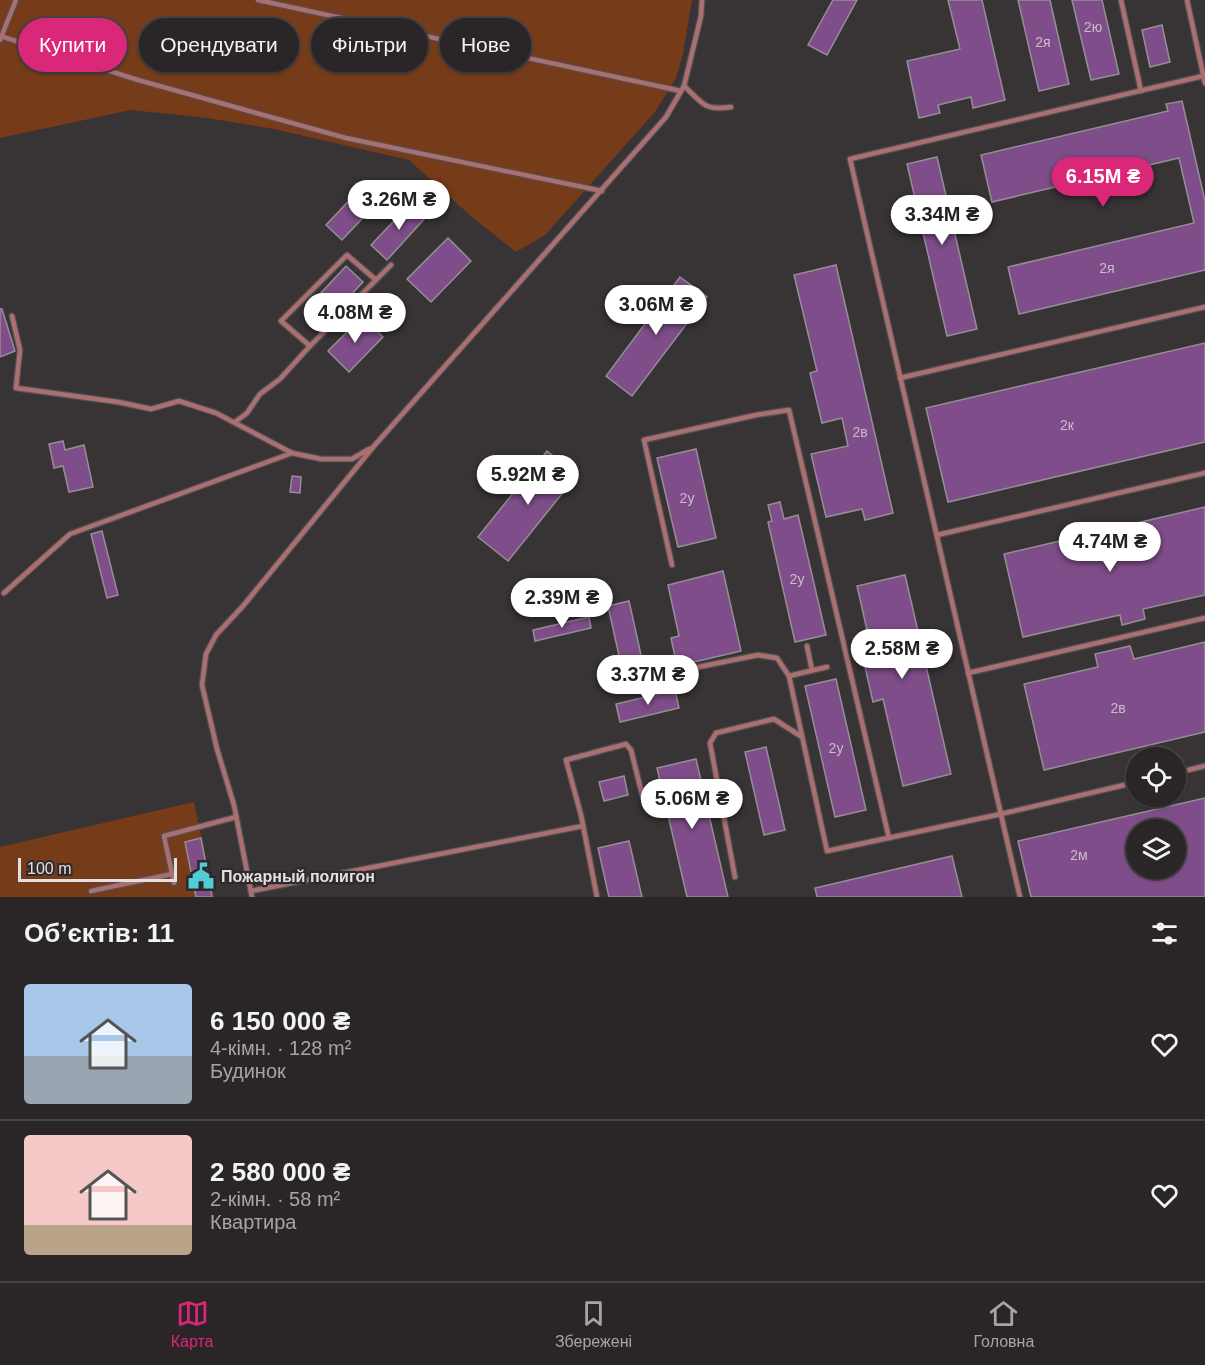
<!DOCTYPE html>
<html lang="uk">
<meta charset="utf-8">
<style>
:root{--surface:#2a2628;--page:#322e30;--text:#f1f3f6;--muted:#a5a5a8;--line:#464345;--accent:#db2777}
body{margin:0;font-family:Arial,sans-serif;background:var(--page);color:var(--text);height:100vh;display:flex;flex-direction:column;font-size:22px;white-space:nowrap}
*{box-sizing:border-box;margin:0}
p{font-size:20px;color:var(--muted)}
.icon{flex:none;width:33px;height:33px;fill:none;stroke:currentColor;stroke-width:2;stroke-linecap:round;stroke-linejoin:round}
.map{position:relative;height:897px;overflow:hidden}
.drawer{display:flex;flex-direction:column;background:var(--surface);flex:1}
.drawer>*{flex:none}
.guide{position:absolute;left:18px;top:18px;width:600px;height:54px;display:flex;gap:12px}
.controls{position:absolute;left:1126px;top:747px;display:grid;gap:12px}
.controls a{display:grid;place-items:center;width:60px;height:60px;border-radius:50%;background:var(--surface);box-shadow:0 2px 4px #0004,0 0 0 2px var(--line);font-size:30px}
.scale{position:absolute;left:18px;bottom:15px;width:159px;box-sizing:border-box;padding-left:6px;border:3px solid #e4e0e2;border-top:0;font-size:16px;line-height:21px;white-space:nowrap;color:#e4e0e2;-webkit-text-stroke:4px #2e292b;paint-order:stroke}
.price{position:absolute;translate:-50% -51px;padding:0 14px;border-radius:21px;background:#fff;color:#222;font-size:20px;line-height:39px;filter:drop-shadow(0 2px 3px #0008)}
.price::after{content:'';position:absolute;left:50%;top:36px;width:18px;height:14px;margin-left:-9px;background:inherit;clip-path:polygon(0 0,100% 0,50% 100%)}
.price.current{background:var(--accent);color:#fff}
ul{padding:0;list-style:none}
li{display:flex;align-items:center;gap:18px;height:150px;padding:0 24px}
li+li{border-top:2px solid var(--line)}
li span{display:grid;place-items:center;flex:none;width:168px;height:120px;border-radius:6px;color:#555}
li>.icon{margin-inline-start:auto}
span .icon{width:72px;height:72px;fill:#fffc;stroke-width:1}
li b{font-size:26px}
h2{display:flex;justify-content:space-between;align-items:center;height:72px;padding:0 24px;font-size:26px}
.pill{padding:0 21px;border-radius:27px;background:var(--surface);box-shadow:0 2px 4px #0004,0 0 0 2px var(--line);font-size:21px;line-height:54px}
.pill.current{background:var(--accent);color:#fff}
.dock{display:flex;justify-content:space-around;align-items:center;height:84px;border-top:2px solid var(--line);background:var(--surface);font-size:16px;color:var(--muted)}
.dock a{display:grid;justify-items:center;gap:3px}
.dock .current{color:var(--accent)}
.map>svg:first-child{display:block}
.green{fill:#763b19}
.building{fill:#7f4e8a;stroke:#938f94;stroke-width:1.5;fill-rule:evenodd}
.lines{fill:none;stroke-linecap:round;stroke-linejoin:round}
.lane-casing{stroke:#544f51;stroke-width:7}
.lane{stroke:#aa6f70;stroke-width:4.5}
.labels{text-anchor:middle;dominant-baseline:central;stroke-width:4.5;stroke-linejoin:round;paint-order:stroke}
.number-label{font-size:14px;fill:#cbbccc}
.poi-label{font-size:16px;font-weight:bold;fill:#e4e0e2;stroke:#2e292b;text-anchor:start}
</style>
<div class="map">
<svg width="1205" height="897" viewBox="0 0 1205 897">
<rect width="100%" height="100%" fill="#383335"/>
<g class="green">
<path d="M0,0H692L683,54L676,78L655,112L545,235L516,252L472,217L409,160L274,129L207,118L131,110L0,138Z"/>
<path d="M194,802L214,897H0V847Z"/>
</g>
<g class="building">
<path d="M833,0H857L827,55L808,45Z"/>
<path d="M948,0H982L1005,100L973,108L971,97L938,105L940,113L919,118L907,61L960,49Z"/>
<path d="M1018,0H1050L1069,84L1039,91Z"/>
<path d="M1072,0H1102L1119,74L1091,80Z"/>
<path d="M1162,25L1170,62L1150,67L1142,30Z"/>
<path d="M1182,101L1205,201V270L1019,314L1008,267L1194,223L1179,158L992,202L981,155L1168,111L1166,104Z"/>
<path d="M937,157L977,329L947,336L907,164Z"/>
<path d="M359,190L375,205L342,240L326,225Z"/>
<path d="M412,202L427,216L387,260L371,245Z"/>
<path d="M448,238L471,261L431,302L407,279Z"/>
<path d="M836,265L893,513L865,520L862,509L826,517L811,454L848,446L842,418L822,423L810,373L817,371L794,275Z"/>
<path d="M346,266L363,282L323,325L306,309Z"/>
<path d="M680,277L707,297L632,396L606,376Z"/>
<path d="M0,309H2L15,351L0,357Z"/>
<path d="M362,317L383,337L349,372L328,351Z"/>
<path d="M1205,343V442L948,502L926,408Z"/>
<path d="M63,441L65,450L84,445L93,487L69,492L63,466L54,468L49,444Z"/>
<path d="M696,449L716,538L678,547L657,458Z"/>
<path d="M547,451L577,475L508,561L478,537Z"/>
<path d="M292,476L301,477L300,493L290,492Z"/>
<path d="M780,502L784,519L798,515L826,635L795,642L768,522L772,521L768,505Z"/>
<path d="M1205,507V595L1143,609L1145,619L1122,625L1120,615L1023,637L1004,554Z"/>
<path d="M102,531L118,595L107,598L91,534Z"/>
<path d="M723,571L741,651L677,666L671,638L679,636L668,585Z"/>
<path d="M905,575L951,774L903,786L883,699L873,702L862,654L872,652L857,586Z"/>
<path d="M629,601L643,664L622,669L608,606Z"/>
<path d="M589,617L591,628L535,641L533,630Z"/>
<path d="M1205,642V732L1044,770L1024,684L1098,667L1095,654L1130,646L1134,659Z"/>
<path d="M836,679L866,810L835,817L805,686Z"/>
<path d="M675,690L679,708L620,722L616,704Z"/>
<path d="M766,747L785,830L764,835L745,752Z"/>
<path d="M696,759L728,897H687L657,768Z"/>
<path d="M624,776L628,795L604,801L599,782Z"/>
<path d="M1205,798V897H1031L1018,841ZM1137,830H1176V868H1137Z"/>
<path d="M201,838L212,897H196L185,842Z"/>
<path d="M629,841L642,897H609L598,848Z"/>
<path d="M952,856L962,897H817L815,888Z"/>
</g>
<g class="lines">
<g class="lane-casing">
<g id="lane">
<path d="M258,0L681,91"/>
<path d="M1121,0L1141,91"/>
<path d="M1187,0L1205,83"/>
<path d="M0,36L138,80L346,138L602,191"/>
<path d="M0,40L16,0"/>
<path d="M684,86C703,103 703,111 731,107"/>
<path d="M12,316L20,350L16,388L118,402L151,409L179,401L216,413L292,453L321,459H352L369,449"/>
<path d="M310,346L376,280"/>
<path d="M900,378L1205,307"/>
<path d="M235,422L247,413L260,394L280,379L310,346L281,321L347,255L376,280L391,265"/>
<path d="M937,535L1205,473"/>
<path d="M672,565L644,440L756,415L789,410L889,838"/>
<path d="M4,593L70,534L292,453"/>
<path d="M807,646L812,670"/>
<path d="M968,673L1205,618"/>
<path d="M789,676L827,667"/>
<path d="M619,683L758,655L777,658L789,676L827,851L1001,814L1137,782"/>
<path d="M1176,773L1205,766"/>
<path d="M735,877L710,743L716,733L774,719L802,737"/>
<path d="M174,883L164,836L236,817"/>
<path d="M91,891L172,874"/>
<path d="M251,891L583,826"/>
<path d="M252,897L234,805L217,749L202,685L206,654L216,635L243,606L374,446L666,117L684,86L701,16L702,0"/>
<path d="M597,897L581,815L566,760L626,744L631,750L643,798"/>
<path d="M1020,897L850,159L1203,76"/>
</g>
</g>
<use href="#lane" class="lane"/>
</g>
<defs>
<g id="civic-bare" transform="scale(2.07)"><path d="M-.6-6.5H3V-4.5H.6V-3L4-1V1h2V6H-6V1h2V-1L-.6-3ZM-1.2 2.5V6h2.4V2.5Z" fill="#52ccd5" stroke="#2e292b" stroke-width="2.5" paint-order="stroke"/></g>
</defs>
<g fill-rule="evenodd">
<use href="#civic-bare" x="201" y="876"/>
</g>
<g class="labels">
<g class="number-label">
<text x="1093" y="27">2ю</text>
<text x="1043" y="42">2я</text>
<text x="1107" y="268">2я</text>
<text x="1067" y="425">2к</text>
<text x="860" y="432">2в</text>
<text x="687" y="498">2у</text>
<text x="797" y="579">2у</text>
<text x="1118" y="708">2в</text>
<text x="836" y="748">2у</text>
<text x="1079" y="855">2м</text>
</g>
<g class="poi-label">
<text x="221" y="876">Пожарный полигон</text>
</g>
</g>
</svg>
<div class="controls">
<a><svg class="icon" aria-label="locate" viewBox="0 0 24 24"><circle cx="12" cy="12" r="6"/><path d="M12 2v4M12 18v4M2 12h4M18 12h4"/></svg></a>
<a><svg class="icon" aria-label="layers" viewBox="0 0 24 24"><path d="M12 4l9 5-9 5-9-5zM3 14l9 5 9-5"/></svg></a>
</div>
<div class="scale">100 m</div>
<b class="price current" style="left:1103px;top:208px">6.15M ₴</b>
<b class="price" style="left:399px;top:231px">3.26M ₴</b>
<b class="price" style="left:942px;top:246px">3.34M ₴</b>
<b class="price" style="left:656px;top:336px">3.06M ₴</b>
<b class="price" style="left:355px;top:344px">4.08M ₴</b>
<b class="price" style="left:528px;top:506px">5.92M ₴</b>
<b class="price" style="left:1110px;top:573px">4.74M ₴</b>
<b class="price" style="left:562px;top:629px">2.39M ₴</b>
<b class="price" style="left:902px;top:680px">2.58M ₴</b>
<b class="price" style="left:648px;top:706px">3.37M ₴</b>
<b class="price" style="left:692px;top:830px">5.06M ₴</b>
<div class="guide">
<a class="pill current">Купити</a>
<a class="pill">Орендувати</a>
<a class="pill">Фільтри</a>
<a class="pill">Нове</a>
</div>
</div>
<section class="drawer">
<h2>Об’єктів: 11<svg class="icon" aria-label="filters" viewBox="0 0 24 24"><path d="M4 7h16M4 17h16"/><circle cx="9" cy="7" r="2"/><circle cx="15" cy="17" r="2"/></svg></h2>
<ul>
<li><span style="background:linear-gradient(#a9c7e8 60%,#9aa5b1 0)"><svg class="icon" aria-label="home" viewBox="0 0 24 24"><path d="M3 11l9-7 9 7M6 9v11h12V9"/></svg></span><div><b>6 150 000 ₴</b><p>4-кімн. · 128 m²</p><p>Будинок</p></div><svg class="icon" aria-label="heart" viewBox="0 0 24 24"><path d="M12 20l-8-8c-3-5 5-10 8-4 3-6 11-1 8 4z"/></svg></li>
<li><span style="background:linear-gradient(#f6c9c9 75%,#b9a48a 0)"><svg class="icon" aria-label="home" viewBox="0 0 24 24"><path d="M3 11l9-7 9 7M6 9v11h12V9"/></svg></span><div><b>2 580 000 ₴</b><p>2-кімн. · 58 m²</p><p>Квартира</p></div><svg class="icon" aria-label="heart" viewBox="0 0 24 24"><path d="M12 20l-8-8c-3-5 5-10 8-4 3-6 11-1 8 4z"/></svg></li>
</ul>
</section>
<nav class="dock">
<a class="current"><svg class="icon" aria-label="map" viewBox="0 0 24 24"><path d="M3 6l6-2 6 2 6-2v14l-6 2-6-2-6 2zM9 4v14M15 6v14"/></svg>Карта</a>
<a><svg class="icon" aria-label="saved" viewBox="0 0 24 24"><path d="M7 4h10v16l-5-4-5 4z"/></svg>Збережені</a>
<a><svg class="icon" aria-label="home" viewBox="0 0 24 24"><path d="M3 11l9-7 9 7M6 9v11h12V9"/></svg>Головна</a>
</nav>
